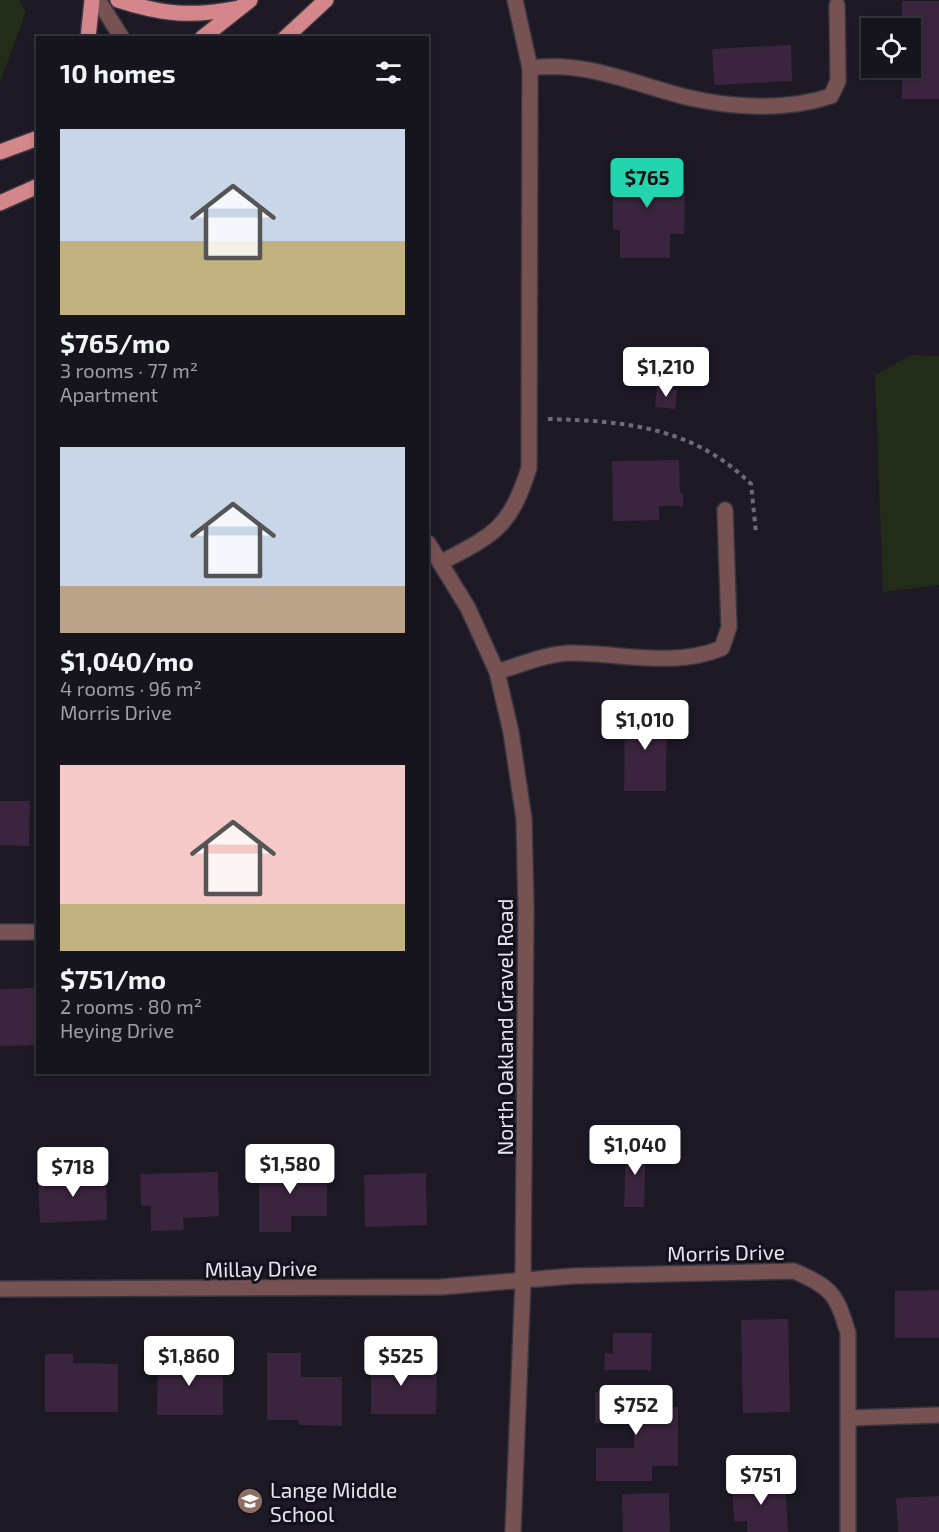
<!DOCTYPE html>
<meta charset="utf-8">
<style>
:root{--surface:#16141c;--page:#232129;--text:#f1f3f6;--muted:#9e9ea3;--line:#35333b;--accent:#23d5af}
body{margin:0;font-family:"Exo 2",sans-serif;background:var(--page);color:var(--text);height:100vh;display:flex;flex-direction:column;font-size:22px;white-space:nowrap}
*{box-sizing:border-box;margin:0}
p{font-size:20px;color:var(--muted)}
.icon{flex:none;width:33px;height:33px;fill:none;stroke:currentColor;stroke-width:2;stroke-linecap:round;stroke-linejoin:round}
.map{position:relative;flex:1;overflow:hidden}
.side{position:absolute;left:36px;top:36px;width:393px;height:1038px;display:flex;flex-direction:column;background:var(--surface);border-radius:0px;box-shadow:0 3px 9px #0003,0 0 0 2px var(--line)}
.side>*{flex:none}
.controls{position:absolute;left:861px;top:18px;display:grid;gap:12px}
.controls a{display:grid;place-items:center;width:60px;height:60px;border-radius:0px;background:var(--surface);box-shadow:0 3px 9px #0003,0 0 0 2px var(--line);font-size:30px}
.price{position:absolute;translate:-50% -51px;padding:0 14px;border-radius:6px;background:#fff;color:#222;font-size:20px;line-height:39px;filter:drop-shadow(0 2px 3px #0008)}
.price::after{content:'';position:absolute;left:50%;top:36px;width:18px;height:14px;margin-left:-9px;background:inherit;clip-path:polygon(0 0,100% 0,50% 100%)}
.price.selected{background:var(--accent);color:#111}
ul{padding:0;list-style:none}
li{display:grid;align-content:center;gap:12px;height:318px;padding:0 24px}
li span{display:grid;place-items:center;height:186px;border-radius:0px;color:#555}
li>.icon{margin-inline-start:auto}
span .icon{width:108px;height:108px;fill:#fffc;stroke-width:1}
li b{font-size:26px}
h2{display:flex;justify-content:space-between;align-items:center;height:72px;padding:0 24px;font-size:26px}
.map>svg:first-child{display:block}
.green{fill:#222c18}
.building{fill:#3b253e}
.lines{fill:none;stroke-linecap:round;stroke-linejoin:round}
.minor-casing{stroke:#393642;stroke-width:18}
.major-casing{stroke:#393642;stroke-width:18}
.path{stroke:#6f6c77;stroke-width:4;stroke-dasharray:4.5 4.5;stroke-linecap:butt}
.minor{stroke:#775253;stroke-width:15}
.major{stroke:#d4868a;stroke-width:15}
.labels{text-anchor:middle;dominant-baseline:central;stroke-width:6;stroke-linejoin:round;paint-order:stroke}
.street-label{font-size:21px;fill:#e7e5ee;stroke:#14111d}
.poi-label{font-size:21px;fill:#e7e5ee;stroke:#14111d;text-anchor:start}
</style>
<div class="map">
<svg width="939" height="1532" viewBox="0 0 939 1532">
<rect width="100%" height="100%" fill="#1d1a26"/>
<g class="green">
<path d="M0,0H19L26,12L0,82Z"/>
<path d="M911,355L939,356V585L883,592L875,375Z"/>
</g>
<g class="building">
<path d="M902,1H939V99H902V68H910V28H902Z"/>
<path d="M791,45L792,81L714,85L712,49Z"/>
<path d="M620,160H670V183H685L684,234H670V258H620V230H613V184H620Z"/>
<path d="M657,387L677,390L675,409L655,407Z"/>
<path d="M679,460L680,494L683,493V506H659V520L613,521L612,461Z"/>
<path d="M625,711L667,712L666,791H624Z"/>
<path d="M0,801H30L29,846L0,845Z"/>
<path d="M35,988L36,1045L0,1046V989Z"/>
<path d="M626,1144L646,1145L644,1207H624Z"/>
<path d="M259,1163H294V1170L327,1169V1216H291V1232H259Z"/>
<path d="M218,1172L219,1216L183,1218L184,1230L151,1231V1206H141L140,1174Z"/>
<path d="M106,1173L107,1220L40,1223L38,1175Z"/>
<path d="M426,1173L427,1225L365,1227L364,1175Z"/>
<path d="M939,1290V1338H895V1291Z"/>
<path d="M788,1319L790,1412L743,1413L741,1320Z"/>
<path d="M613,1333H652L651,1370H604L605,1353L613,1354Z"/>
<path d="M267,1353H301V1377H342V1426L299,1425L298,1420H267Z"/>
<path d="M371,1353H403V1369L437,1368L436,1414H371Z"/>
<path d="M45,1354H73V1363L118,1364V1412H45Z"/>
<path d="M158,1354H183V1363H223V1415H157Z"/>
<path d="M651,1391V1407H678V1466H652V1481H596V1448H634V1424L595,1423V1392Z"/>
<path d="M785,1481L788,1532H747V1521L734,1522L732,1483Z"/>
<path d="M669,1493L670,1532H623L622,1494Z"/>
<path d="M939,1496V1532H898L896,1498Z"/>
</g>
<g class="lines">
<g class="minor-casing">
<g id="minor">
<path d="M98,0L122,38"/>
<path d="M530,68C585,60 634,84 686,97C732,108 786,111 831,96L838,81L837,5"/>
<path d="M428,543L468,608L497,672L511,732L524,819L526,909L523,1281L513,1532"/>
<path d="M440,563C493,535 510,529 529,468L530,68L515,0"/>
<path d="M497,672C520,665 548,653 572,653C621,653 675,668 722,648L729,627L725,510"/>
<path d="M0,932H38"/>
<path d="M0,1289L441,1287L573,1276L794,1271C832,1288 836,1293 848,1333V1532"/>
<path d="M849,1418L939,1415"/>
</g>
</g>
<g class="major-casing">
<g id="major">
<path d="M118,0C164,15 192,17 239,8"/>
<path d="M88,38L92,0"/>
<path d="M202,38L250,0"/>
<path d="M285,38L326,0"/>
<path d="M0,152L38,138"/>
<path d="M0,203L38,186"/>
</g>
</g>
<path class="path" d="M548,419C626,421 693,427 751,484L756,533"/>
<use href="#minor" class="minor"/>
<use href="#major" class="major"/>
</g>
<defs>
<g id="school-disc" transform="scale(1.35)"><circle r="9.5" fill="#8d6e63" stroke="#14111d"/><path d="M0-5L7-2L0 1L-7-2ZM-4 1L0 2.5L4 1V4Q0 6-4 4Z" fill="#fff"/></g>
</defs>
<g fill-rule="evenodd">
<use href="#school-disc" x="250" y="1501"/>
</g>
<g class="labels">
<g class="street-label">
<text transform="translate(504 1027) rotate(-90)">North Oakland Gravel Road</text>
<text transform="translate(726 1252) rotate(-1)">Morris Drive</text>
<text transform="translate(261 1268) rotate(-1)">Millay Drive</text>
</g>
<g class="poi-label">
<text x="270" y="1489">Lange Middle<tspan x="270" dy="24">School</tspan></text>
</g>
</g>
</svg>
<div class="controls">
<a><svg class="icon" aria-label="locate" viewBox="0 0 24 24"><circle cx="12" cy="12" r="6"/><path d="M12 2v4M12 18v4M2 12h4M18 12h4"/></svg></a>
</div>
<b class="price selected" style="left:647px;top:209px">$765</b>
<b class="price" style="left:666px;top:398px">$1,210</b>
<b class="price" style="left:645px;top:751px">$1,010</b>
<b class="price" style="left:635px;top:1176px">$1,040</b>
<b class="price" style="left:290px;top:1195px">$1,580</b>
<b class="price" style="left:73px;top:1198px">$718</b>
<b class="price" style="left:189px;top:1387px">$1,860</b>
<b class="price" style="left:401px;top:1387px">$525</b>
<b class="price" style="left:636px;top:1436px">$752</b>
<b class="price" style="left:761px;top:1506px">$751</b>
<section class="side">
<h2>10 homes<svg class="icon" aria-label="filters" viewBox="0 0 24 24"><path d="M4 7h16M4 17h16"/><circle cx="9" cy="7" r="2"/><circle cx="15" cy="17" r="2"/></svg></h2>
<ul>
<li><span style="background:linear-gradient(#c9d6e8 60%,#c2b280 0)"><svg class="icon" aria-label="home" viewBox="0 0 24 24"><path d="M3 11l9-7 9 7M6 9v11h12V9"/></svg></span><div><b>$765/mo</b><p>3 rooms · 77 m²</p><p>Apartment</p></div></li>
<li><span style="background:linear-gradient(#c9d6e8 75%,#b9a48a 0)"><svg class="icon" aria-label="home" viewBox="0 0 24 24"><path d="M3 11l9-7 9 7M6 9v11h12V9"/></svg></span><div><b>$1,040/mo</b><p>4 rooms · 96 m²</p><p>Morris Drive</p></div></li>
<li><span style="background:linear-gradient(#f6c9c9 75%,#c2b280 0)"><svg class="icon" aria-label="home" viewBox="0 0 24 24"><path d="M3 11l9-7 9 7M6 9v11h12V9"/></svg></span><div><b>$751/mo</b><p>2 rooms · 80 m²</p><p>Heying Drive</p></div></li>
</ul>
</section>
</div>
